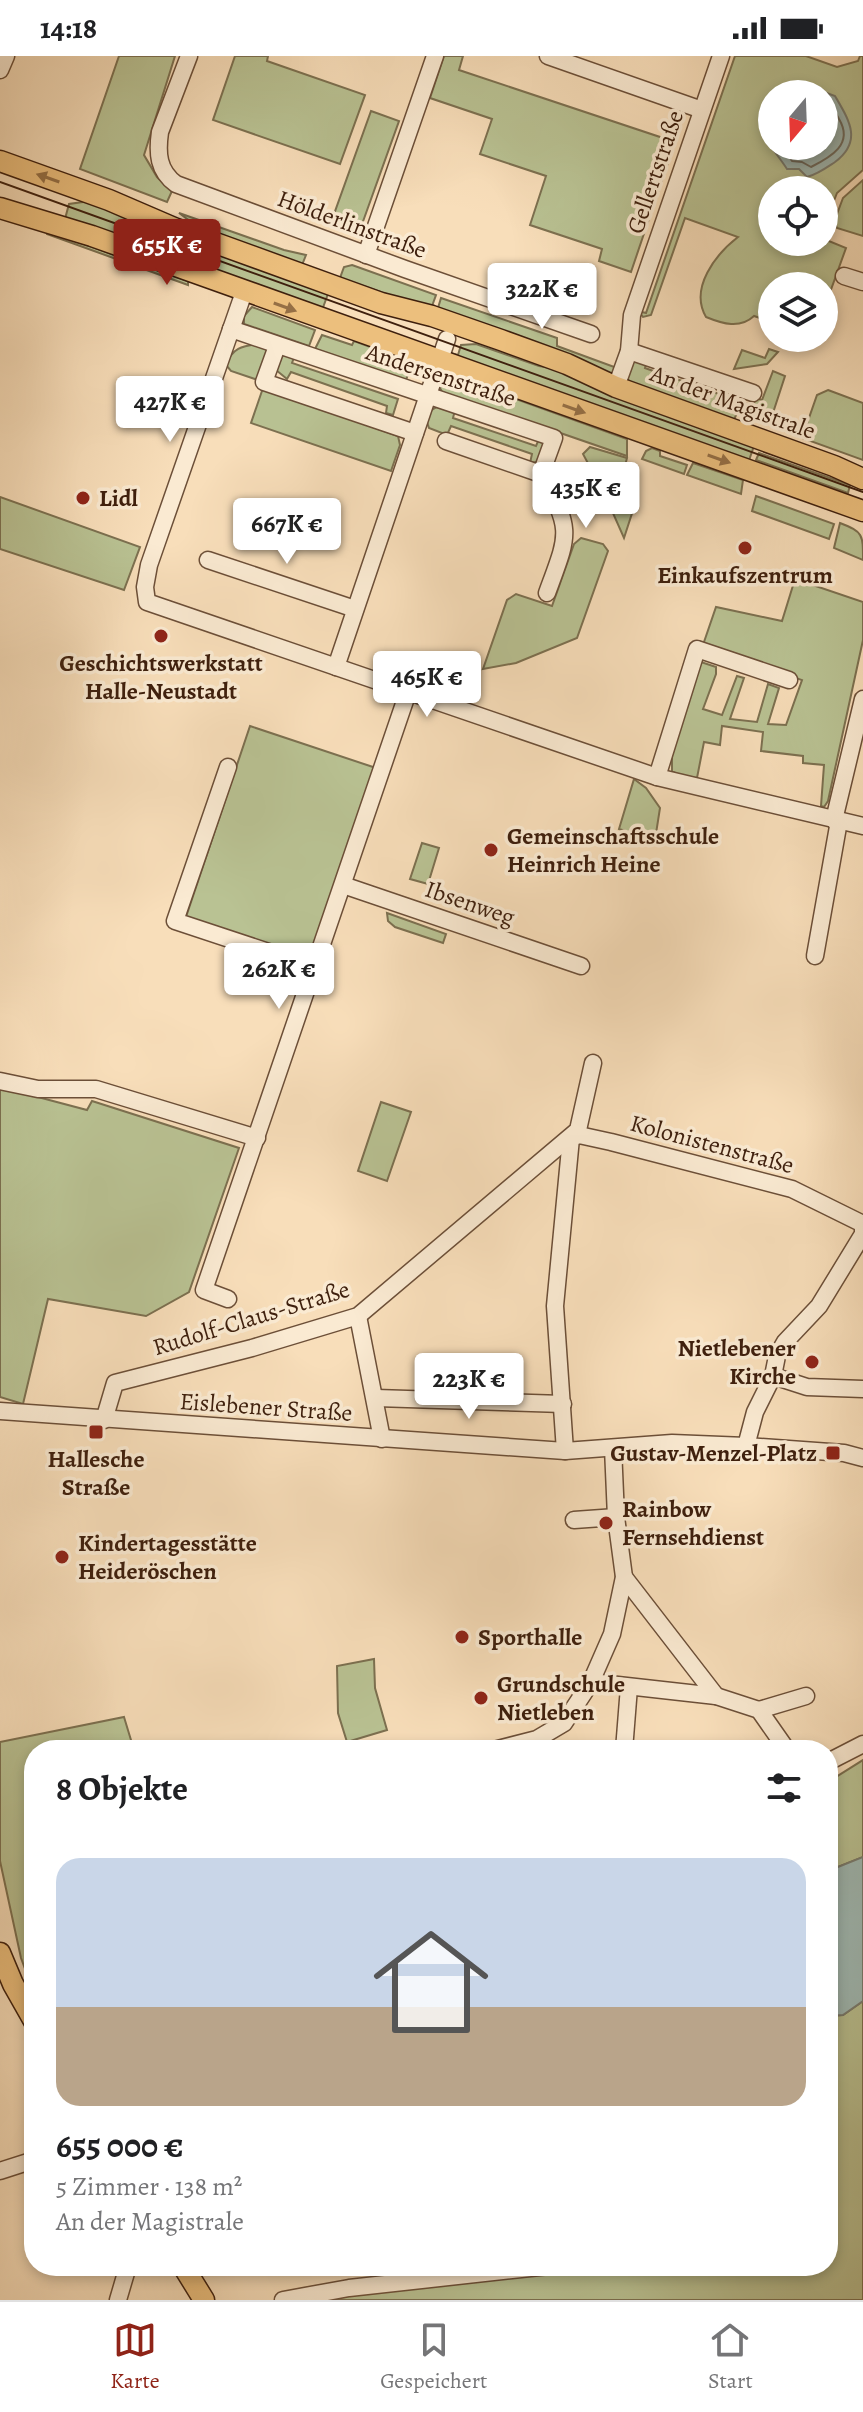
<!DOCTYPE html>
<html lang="de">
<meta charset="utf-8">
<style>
:root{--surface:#fff;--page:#f2f2f2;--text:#202124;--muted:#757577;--line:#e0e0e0;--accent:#8f2418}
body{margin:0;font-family:Alegreya,serif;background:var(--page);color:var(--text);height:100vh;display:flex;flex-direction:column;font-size:30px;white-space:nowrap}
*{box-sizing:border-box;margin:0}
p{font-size:26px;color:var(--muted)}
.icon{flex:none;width:44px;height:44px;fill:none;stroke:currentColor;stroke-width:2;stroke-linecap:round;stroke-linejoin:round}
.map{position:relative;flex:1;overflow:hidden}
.details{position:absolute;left:24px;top:1684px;width:814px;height:536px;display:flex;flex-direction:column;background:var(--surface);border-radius:32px;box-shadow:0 4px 12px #0003}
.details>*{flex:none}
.needle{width:52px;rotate:199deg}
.controls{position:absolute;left:758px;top:24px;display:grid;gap:16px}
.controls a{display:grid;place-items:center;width:80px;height:80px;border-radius:50%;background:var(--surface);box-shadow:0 4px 12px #0003;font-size:40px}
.price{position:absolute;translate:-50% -68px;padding:0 18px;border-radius:8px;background:#fff;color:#222;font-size:26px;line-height:52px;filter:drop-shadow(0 2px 4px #0008)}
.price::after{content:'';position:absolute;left:50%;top:48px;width:24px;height:18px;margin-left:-12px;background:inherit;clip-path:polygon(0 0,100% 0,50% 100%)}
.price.active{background:var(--accent);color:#fff}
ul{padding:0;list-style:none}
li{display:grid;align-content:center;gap:16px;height:424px;padding:0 32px}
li+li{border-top:2px solid var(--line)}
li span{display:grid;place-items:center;height:248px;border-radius:24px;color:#555}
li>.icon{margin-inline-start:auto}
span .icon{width:144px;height:144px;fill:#fffc;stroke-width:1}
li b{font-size:34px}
h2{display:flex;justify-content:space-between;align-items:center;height:96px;padding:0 32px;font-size:34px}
.status{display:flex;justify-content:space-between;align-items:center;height:56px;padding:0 40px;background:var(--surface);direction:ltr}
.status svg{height:22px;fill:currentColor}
.menu{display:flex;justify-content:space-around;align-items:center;height:112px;border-top:2px solid var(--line);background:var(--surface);font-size:22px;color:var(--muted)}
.menu a{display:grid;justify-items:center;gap:4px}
.menu .active{color:var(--accent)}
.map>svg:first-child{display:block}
.green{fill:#b9c293;stroke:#7c7050;stroke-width:2;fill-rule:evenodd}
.water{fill:#9fbbb7;stroke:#787d73;stroke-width:2}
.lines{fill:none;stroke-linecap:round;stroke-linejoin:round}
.shore{stroke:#6e6d62;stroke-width:2}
.minor-casing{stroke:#6c4f38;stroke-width:19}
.major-casing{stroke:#3e1f0d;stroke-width:23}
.minor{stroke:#faead2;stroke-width:16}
.major{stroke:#ecbf7d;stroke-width:20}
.tram{stroke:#3e1f0d;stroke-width:2}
.oneway{fill:#956f45}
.poi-dot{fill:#8f2418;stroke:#faead2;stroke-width:3}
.labels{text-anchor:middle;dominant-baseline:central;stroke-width:7;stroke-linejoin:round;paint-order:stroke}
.street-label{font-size:24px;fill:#3e1f0d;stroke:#faead2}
.poi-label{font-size:24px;font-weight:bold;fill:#3e1f0d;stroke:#faead2;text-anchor:start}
</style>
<div class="status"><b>14:18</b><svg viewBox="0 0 49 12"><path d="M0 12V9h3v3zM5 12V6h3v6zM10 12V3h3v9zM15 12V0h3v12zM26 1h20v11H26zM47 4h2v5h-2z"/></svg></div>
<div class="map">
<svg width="863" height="2244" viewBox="0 0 863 2244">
<rect width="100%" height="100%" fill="#f8deba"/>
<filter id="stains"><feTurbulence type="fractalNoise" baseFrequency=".0025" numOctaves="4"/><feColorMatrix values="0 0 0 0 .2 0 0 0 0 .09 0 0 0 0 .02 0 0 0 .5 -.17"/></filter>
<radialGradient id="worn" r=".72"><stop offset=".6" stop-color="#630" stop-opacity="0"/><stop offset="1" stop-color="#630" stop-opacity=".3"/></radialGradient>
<g class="green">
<path d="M119,0H175L144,99L157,121L172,135L167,146L80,113Z"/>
<path d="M235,0H268L267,5L365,39L340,108L213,64Z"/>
<path d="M444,0H463L459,14L675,86L631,216L599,205L602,193L530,169L546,120L480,98L492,63L430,42Z"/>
<path d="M735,0H806L837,11L858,5L860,0H863V114L837,137L824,170V134H772V186H824V183L846,192L824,253V230H772V266L754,260C740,273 723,268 706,261C689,232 716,198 738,181L685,162L651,259L643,261L638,255L646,257ZM772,38H824V90H772Z"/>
<path d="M371,55L399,65L361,171L333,161Z"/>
<path d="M863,124V180L837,172L834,166L843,142Z"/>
<path d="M90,145L329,235L321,257L65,163L69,148Z"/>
<path d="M179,157L284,194L306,199L302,209L198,171Z"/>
<path d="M47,175L188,225V229L47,178Z"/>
<path d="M352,209L436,239L432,250L401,243L340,222L344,211Z"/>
<path d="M441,242L557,282V290L617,312L612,319L438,252Z"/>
<path d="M252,251L315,274L309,290L244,268V260Z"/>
<path d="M322,279L352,289L354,285L412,306L406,324L315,293Z"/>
<path d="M258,288L268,291L258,324L231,315L226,309C232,292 242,290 258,288Z"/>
<path d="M476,288L539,310L564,314L755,387L747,410L451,300V297L458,299L461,289Z"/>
<path d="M769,293L778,296L767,308L734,313L742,294L765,302Z"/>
<path d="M288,297L295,299L292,307L398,343L393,359L386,357L387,350L291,316L287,323L276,314L282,300Z"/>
<path d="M633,304L647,305L645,312L753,350L756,342L762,344L773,315L785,320L771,363L739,352L734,364L629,326L627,320Z"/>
<path d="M449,319L627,383V400L442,336L440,332Z"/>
<path d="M263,332L398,380L400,389L391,415L251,367Z"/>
<path d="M828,334L863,347V404L802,382L817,339Z"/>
<path d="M437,351L455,354L453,362L536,390L539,383L543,387L544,394L538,406L530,407L532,398L451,370L447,379L429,372L427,366L430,355Z"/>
<path d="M590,391L627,402L619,434L598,426L583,398Z"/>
<path d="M652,392L660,395V400L687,409L684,418L642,403L646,395Z"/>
<path d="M759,397L850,429L848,437L756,404Z"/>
<path d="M693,407L743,424L741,438L687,419Z"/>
<path d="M601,430L637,442L624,482Z"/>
<path d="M756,440L834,468L829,483L752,455Z"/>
<path d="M0,441L140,491L124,534L0,493Z"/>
<path d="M840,467C863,476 863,478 863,504L834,492Z"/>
<path d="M581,482L603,488L608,495L577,582L516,607L483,613L507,544L516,538L552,550L574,488Z"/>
<path d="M795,523L863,546V584L828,745L824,751L821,750L824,709L803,707V700L761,695L763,676L722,670L720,689L704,686L697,722L681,720L672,715V698L698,605L716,611V618L703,653L722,659L737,620L744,622L730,663L757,666L768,628L779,632L768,668L786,669L802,624L713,594L705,590L704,586L716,551L782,565Z"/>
<path d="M250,670L382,714L314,911L184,867Z"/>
<path d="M634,723L646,732L660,752L655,784L619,773Z"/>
<path d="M422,787L439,792L428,828L410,823Z"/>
<path d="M387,857L446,878L443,887L395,871L388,865Z"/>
<path d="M0,1031L87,1054L92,1045L239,1092L189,1236L146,1260L48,1243L23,1348L0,1341Z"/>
<path d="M381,1046L411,1056L387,1125L358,1115Z"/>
<path d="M374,1603L375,1632L387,1674L347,1686L338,1657L337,1610Z"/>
<path d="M124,1661L134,1694H34V1937L21,1902L0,1805V1686Z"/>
<path d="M863,1704V1801L828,1815V1726Z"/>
<path d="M863,1945V2244H322L383,2232L589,2210H828V1960L843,1959Z"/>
</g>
<g class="water">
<path d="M816,33L835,40C849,64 863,85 835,106C826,112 818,118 807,121L799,113H787C775,94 755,78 772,56V90H824V38H804Z"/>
<path d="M863,1801V1945L843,1959L828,1960V1815Z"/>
</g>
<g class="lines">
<path class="shore" d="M782,90L792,105L802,106L811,111C831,101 854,88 839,63C835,55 831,48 824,43"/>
<g class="minor-casing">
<g id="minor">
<path d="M189,0L160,76C157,97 158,115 176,128L405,213L591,278"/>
<path d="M548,0L702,54"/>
<path d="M0,14L6,0"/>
<path d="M366,199L435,0"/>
<path d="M844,220L863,226"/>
<path d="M244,236L149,509L145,531L147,546L657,721L863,770"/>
<path d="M231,273L554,382L541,418"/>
<path d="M277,290L264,326L415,377"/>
<path d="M629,295L753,337"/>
<path d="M616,331L629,295L632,259L721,0"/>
<path d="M446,385L541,418C573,475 569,477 547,537"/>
<path d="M208,504L355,553"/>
<path d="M336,611L447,283"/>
<path d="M228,711L175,865L314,911"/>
<path d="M657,721L697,593L789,624"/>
<path d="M834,764L863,643"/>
<path d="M343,829L581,910"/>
<path d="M815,900L839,765"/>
<path d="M0,1025L38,1033H96L257,1082"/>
<path d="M571,1082L579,1079L611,1086L792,1133L863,1168V1178L819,1250L785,1286L777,1300L773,1320L755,1356L746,1390"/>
<path d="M228,1243L204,1234L408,636"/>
<path d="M358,1260L382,1383"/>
<path d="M773,1320L807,1331L863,1333"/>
<path d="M376,1342L563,1348"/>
<path d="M0,1355L565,1395L672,1387L746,1390L844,1397L863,1402"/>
<path d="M104,1364L115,1327L252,1292L358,1260L578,1074L593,1007"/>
<path d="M565,1395L555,1250L571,1082"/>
<path d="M574,1464L616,1461"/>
<path d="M624,1521L716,1640"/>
<path d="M591,1626L716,1640L759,1654L787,1694"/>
<path d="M759,1654L806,1640"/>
<path d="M494,1694L537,1683L564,1667L591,1626L612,1578L624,1521L616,1461L613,1392"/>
<path d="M624,1694L629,1631"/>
<path d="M828,1706L863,1688"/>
<path d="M0,2115L34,2104"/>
<path d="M118,2244L128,2210"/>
<path d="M283,2244L349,2232L549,2210"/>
</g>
</g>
<g class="major-casing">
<g id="major">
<path d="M0,105L109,144L174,172L381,247L432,260L501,284L567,308L616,331L834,410L863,423"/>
<path d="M0,152L92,180L863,455"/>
<path d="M0,1897L13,1928L34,1965"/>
<path d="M183,2210L204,2244"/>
</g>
</g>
<use href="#minor" class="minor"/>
<use href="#major" class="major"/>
<path class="tram" d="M0,126L863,436"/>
</g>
<defs><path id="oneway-solid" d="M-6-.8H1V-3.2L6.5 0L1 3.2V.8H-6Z" transform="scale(2)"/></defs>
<g class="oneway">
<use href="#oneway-solid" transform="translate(48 122) rotate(-161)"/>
<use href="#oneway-solid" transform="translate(285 251) rotate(20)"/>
<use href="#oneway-solid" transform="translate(574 353) rotate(19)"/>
<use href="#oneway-solid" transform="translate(719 403) rotate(19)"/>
</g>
<g class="poi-dot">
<circle cx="83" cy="442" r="8"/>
<circle cx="745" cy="492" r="8"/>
<circle cx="161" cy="580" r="8"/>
<circle cx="491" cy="794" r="8"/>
<circle cx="812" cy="1306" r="8"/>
<rect x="88" y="1368" width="16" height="16" rx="4"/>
<rect x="825" y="1389" width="16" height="16" rx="4"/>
<circle cx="606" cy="1467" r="8"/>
<circle cx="62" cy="1501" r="8"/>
<circle cx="462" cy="1581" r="8"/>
<circle cx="481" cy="1642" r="8"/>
</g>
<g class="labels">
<g class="street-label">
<text transform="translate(655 116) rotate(-71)">Gellertstraße</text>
<text transform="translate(352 168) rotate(20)">Hölderlinstraße</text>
<text transform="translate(441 319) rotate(18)">Andersenstraße</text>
<text transform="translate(733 346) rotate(20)">An der Magistrale</text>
<text transform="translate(470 847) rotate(19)">Ibsenweg</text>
<text transform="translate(712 1088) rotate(15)">Kolonistenstraße</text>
<text transform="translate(251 1262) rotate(-17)">Rudolf-Claus-Straße</text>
<text transform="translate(266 1351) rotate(4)">Eislebener Straße</text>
</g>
<g class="poi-label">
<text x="99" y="442">Lidl</text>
<text x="745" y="519" text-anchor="middle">Einkaufszentrum</text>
<text x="161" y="607" text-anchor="middle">Geschichtswerkstatt<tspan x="161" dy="28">Halle-Neustadt</tspan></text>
<text x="507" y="780">Gemeinschaftsschule<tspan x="507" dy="28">Heinrich Heine</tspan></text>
<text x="796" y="1292" text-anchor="end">Nietlebener<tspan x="796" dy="28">Kirche</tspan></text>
<text x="817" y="1397" text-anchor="end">Gustav-Menzel-Platz</text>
<text x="96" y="1403" text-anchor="middle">Hallesche<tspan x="96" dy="28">Straße</tspan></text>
<text x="622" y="1453">Rainbow<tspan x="622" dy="28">Fernsehdienst</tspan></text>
<text x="78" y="1487">Kindertagesstätte<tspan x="78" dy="28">Heideröschen</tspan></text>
<text x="478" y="1581">Sporthalle</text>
<text x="497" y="1628">Grundschule<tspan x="497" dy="28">Nietleben</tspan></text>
</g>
</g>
<rect width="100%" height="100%" filter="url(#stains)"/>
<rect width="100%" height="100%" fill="url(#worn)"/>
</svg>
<div class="controls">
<a><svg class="needle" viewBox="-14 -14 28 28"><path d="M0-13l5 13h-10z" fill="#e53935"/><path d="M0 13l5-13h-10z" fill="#757577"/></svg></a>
<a><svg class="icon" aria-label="locate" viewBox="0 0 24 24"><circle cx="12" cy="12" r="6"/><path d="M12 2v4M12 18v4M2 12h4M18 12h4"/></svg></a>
<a><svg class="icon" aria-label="layers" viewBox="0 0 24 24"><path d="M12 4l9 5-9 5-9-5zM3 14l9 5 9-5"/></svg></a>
</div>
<b class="price active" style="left:167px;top:231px">655K €</b>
<b class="price" style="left:542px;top:275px">322K €</b>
<b class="price" style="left:170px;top:388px">427K €</b>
<b class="price" style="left:586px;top:474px">435K €</b>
<b class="price" style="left:287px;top:510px">667K €</b>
<b class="price" style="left:427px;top:663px">465K €</b>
<b class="price" style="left:279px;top:955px">262K €</b>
<b class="price" style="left:469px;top:1365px">223K €</b>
<section class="details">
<h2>8 Objekte<svg class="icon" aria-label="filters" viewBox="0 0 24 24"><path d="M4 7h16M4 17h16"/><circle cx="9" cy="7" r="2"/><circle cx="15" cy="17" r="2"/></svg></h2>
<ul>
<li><span style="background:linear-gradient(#c9d6e8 60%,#b9a48a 0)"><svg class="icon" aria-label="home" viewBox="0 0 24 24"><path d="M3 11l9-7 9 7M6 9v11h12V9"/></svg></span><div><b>655 000 €</b><p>5 Zimmer · 138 m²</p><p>An der Magistrale</p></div></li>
</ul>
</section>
</div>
<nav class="menu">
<a class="active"><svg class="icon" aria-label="map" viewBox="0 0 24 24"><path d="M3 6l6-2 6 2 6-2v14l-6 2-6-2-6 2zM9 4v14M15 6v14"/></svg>Karte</a>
<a><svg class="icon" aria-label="saved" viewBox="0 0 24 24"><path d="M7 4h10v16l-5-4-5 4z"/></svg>Gespeichert</a>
<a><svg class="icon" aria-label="home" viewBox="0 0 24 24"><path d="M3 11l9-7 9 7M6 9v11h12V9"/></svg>Start</a>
</nav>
